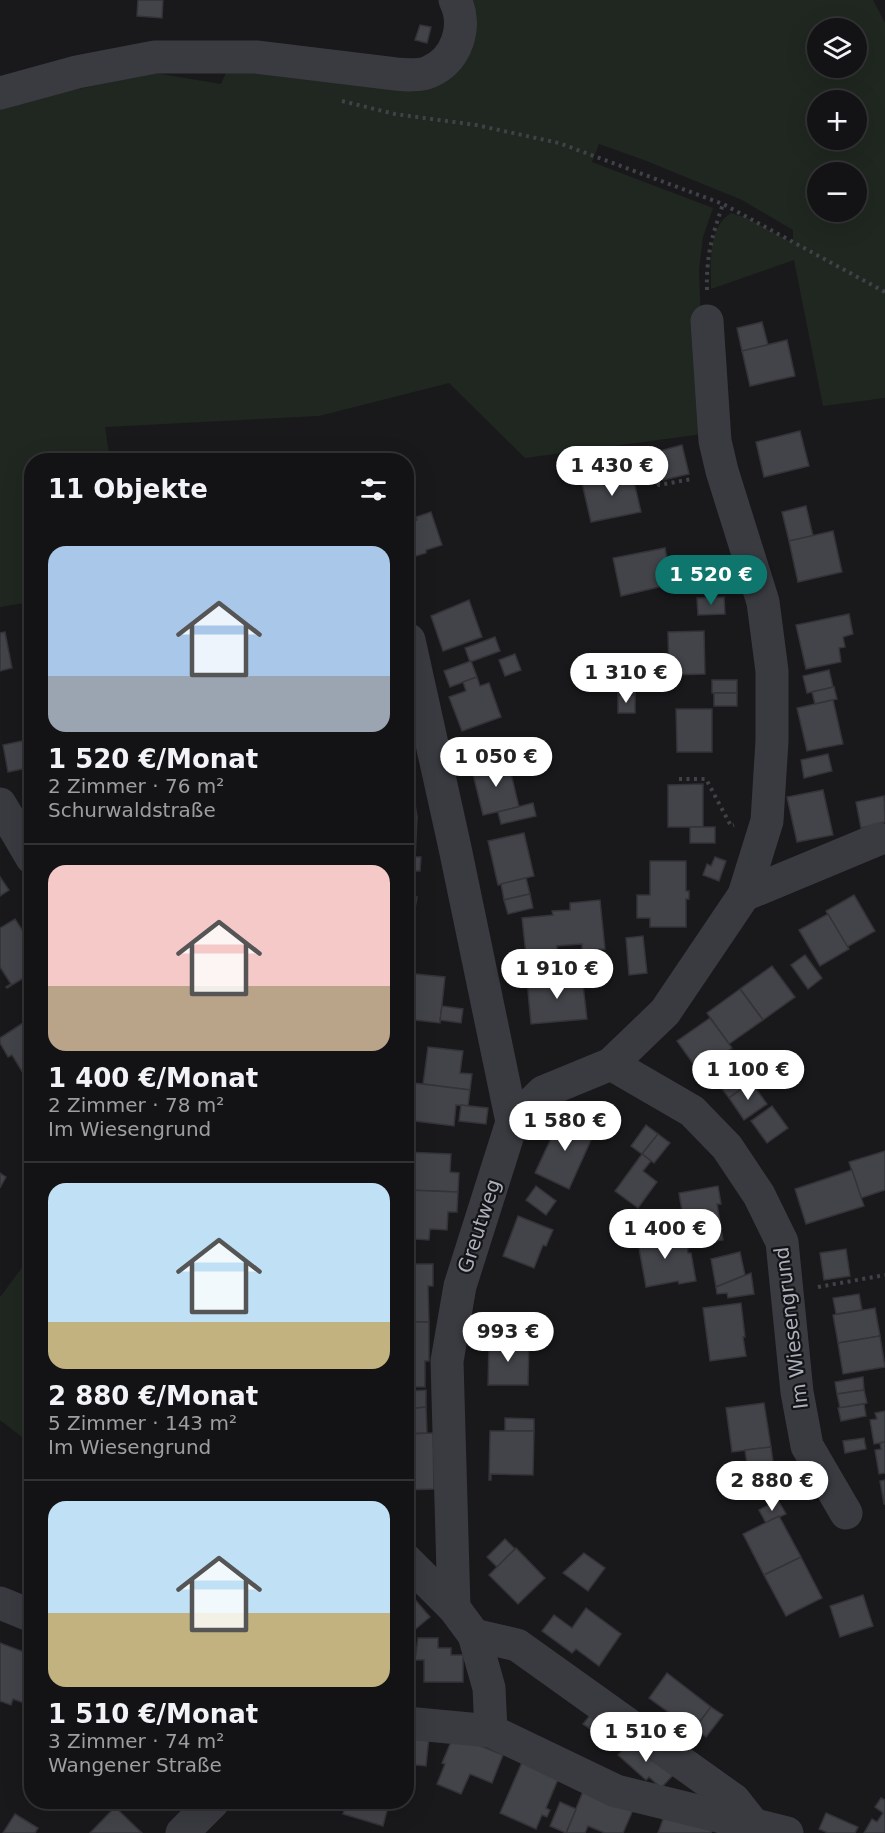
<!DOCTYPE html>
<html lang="de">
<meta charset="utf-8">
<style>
:root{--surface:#131315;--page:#1c1c1e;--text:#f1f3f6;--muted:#9d9ea0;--line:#323234;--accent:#0f766e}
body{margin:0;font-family:"DejaVu Sans",sans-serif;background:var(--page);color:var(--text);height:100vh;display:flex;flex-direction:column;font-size:22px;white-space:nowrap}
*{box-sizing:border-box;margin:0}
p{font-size:20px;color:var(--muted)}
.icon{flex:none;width:33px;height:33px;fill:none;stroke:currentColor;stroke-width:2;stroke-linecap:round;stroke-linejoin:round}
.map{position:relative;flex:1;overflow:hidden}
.panel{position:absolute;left:24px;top:453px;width:390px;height:1356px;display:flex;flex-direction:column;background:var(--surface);border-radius:24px;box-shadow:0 6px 24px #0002,0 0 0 2px var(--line)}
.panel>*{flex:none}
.controls{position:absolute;left:807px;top:18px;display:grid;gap:12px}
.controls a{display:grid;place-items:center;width:60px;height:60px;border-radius:50%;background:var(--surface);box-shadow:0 6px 24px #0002,0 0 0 2px var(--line);font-size:30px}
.price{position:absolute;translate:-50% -51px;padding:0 14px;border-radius:21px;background:#fff;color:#222;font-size:20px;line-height:39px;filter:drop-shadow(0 2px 3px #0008)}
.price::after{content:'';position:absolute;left:50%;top:36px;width:18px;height:14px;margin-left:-9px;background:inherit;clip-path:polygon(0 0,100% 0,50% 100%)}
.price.selected{background:var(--accent);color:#fff}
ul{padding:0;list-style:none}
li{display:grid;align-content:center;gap:12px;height:318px;padding:0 24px}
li+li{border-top:2px solid var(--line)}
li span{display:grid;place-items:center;height:186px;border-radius:18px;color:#555}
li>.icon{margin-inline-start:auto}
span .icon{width:108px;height:108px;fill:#fffc;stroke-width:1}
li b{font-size:26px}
h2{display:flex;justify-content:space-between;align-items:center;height:72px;padding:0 24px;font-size:26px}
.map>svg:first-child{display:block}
.green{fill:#1f2720;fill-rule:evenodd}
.building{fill:#434449;stroke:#333338;stroke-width:1.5}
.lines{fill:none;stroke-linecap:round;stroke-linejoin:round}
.path{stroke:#404248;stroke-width:4;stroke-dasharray:3 4.5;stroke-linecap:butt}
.minor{stroke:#3a3b41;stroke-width:33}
.labels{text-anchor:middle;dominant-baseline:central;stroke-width:4.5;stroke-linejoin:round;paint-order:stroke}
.street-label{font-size:20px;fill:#abb0bc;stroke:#141417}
</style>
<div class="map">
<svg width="885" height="1833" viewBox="0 0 885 1833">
<rect width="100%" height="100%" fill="#19191c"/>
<g class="green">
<path d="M462,0H873L885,23V398L823,406L794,260L711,289C711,265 707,228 731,213L747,218L793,243V230L742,200L644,160L599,144L592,162L713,208L703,237L699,270L701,323L710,433L525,458L449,383L319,416L105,427L110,460H32L31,602L0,607V107L40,97L155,73L221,84L228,68L425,79ZM818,28H856V68H818ZM818,100H856V140H818ZM818,172H856V212H818Z"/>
<path d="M31,1256V1444L0,1420V1297Z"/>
</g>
<g class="building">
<path d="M138,0H163L162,18L137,16Z"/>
<path d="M420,25L431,27L427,43L415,40Z"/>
<path d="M762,322L768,345L742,351L737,328Z"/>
<path d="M787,340L795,376L750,386L742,351Z"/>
<path d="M800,431L809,466L764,477L756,442Z"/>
<path d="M682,445L689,474L663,480L656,452Z"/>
<path d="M632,473L641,512L591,522L582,483Z"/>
<path d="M806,506L813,536L789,541L782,512Z"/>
<path d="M431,512L442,545L426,550V553L406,559V523L417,520L416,517Z"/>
<path d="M833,531L842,572L798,582L789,541Z"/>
<path d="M665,548L672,584L621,596L613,558Z"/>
<path d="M724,597L725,614L698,615L697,598Z"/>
<path d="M469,600L482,637L443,651L431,616Z"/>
<path d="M849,614L853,634L843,637L845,647L839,648L841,662L806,669L796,625Z"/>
<path d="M704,631L705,674L669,675L668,632Z"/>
<path d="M5,632L12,668L0,671V633Z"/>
<path d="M495,637L500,651L470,662L465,648Z"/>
<path d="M515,654L521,670L505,676L499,660Z"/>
<path d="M471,661L477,677L450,687L444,671Z"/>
<path d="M829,670L833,687L807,693L803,676Z"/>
<path d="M477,677L480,686L489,683L501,717L462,731L449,697L466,691L463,682Z"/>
<rect x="618" y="678" width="17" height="17"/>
<rect x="712" y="680" width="25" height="13"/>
<path d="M834,687L837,699L815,704L812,692Z"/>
<rect x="714" y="693" width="23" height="13"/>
<rect x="618" y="695" width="17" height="18"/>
<path d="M833,700L843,744L807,751L797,708Z"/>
<path d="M676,709H712V752H677Z"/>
<path d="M31,739L32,767L8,772L3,745Z"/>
<path d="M828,754L832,771L804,778L801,760Z"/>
<path d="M508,761L519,807L483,815L472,770Z"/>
<path d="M412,783L414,798L406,799V784Z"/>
<path d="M703,784V827H668V785Z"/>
<path d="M823,790L833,835L797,842L787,797Z"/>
<path d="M884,796L885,822L861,828L856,802Z"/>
<path d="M414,798L417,817L406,816V799Z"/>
<path d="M533,803L536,816L501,824L498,812Z"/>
<path d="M406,816L417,817L415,859L406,858Z"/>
<rect x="690" y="827" width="25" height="16"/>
<path d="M524,833L534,876L498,885L488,841Z"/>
<path d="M415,857H421L420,871H406V858L415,859Z"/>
<path d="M715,857L726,861L719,881L703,875L707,864L711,866Z"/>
<path d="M650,861H686V891H689V899H686V927H650V918H637V895H650Z"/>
<path d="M0,877L9,890L0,896Z"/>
<path d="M526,878L530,894L504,900L501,884Z"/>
<path d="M530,894L533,908L508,914L504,900Z"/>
<path d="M854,895L875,931L847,947L826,911Z"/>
<path d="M406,896L417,897L409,942L406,941Z"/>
<path d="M600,900L605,949L582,950V944L557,946V952L526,955L522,918L553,915L552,911L570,910V903Z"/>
<path d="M828,914L849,949L820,966L799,930Z"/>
<path d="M15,919L32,945V973L7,988L6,987L11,984L0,967V928Z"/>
<path d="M643,936L647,973L629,975L626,938Z"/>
<path d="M406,941H412L410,955L406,954Z"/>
<path d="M805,955L822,978L808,989L791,965Z"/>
<path d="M772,966L795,997L763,1020L740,989Z"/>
<path d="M406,973L445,977L440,1023L406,1019Z"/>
<path d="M582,976L587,1019L531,1024L527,981Z"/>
<path d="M740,989L763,1020L729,1044L707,1013Z"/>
<path d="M442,1006L463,1009L461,1023L440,1020Z"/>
<path d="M32,1017V1067L23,1073L12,1055L8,1057L0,1043V1038Z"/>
<path d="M710,1018L732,1048L699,1072L677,1041Z"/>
<path d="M428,1047L463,1051L460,1073L472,1074L470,1090L423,1084Z"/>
<path d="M736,1061L751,1082L729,1098L713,1077Z"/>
<path d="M406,1082L470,1090L468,1106L456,1105L454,1126L406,1120Z"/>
<path d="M751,1082L767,1104L744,1120L729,1098Z"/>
<path d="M461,1105L488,1108L486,1124L459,1121Z"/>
<path d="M772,1106L788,1128L767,1143L751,1121Z"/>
<path d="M562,1115L595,1131L569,1189L535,1173Z"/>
<path d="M646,1125L658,1134L642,1154L631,1146Z"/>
<path d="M658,1134L670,1143L654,1163L642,1154Z"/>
<path d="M885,1151V1190L861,1198L849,1162Z"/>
<path d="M406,1152L451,1154L450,1172L459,1173L458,1192L406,1190Z"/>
<path d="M642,1154L651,1161L643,1171L657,1182L638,1208L615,1191Z"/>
<path d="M852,1170L864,1206L806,1224L795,1189Z"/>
<path d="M0,1173L6,1177L0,1188Z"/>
<path d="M536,1186L556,1201L546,1215L526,1200Z"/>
<path d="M718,1186L721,1204H717L723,1240L688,1246L679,1193Z"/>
<path d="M406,1190L458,1192L457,1212H448L447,1230L430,1229L429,1240L414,1239V1241H406Z"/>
<path d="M518,1216L553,1230L546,1246L543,1245L534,1268L503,1256Z"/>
<path d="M667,1232L669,1244L687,1240L688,1253H691L696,1281L679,1284L678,1281L646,1287L637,1237Z"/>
<path d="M846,1249L850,1276L824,1280L820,1253Z"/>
<path d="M740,1252L745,1275L716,1287L711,1259Z"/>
<path d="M406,1264H433V1286H428L429,1322H406Z"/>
<path d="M751,1273L754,1294L728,1298L727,1293L717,1294L716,1287Z"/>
<path d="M859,1294L862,1310L836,1314L833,1298Z"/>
<path d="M741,1303L745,1337H743L746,1356L710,1361L703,1308Z"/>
<path d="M875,1308L880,1336L838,1343L833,1315Z"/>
<path d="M498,1318H524V1341L498,1340Z"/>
<path d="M406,1322H429V1361H425V1387H406Z"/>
<path d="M880,1336L885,1367L843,1374L838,1343Z"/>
<path d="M489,1340L529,1341L528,1385H488Z"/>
<path d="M863,1377L864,1390L837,1394L835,1382Z"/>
<path d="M426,1390V1407L406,1409V1391Z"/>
<path d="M864,1390L867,1403L840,1408L837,1394Z"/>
<path d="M764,1403L771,1447L732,1452L726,1408Z"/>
<path d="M864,1404L866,1416L841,1421L838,1408Z"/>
<path d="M426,1407L427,1433L406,1434V1409Z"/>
<path d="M885,1411V1442L874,1444L870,1420L877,1419L875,1413Z"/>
<path d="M505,1418L534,1419V1431H505Z"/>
<path d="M490,1431H534L533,1475L491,1474V1480H489Z"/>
<path d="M433,1433L434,1489L406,1490V1434Z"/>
<path d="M864,1438L866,1449L845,1453L843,1441Z"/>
<path d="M885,1442V1473L879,1474L875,1450L881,1449L880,1443Z"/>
<path d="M771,1447L776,1483L750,1486L745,1450Z"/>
<path d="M885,1480V1504H884L880,1481Z"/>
<path d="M778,1500L786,1514L766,1523L759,1510Z"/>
<path d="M779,1516L801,1557L764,1575L743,1534Z"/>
<path d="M505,1539L515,1549L497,1567L487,1557Z"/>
<path d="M516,1548L545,1578L518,1604L489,1575Z"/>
<path d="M584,1553L605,1568L588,1591L563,1573Z"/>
<path d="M801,1557L822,1598L786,1616L764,1575Z"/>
<path d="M406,1589L430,1617L406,1637Z"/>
<path d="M863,1595L873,1626L840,1637L830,1606Z"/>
<path d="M586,1608L621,1634L599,1666L576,1649L572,1653L542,1631L554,1615L572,1628Z"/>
<path d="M418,1638H438V1648H451V1655H463V1682H424V1660H415Z"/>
<path d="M0,1643L32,1655V1694L27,1704L13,1699L11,1705L0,1701Z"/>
<path d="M667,1673L711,1707L695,1728L683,1720L682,1722L649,1698Z"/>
<path d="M711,1707L723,1715L706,1737L695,1728Z"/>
<path d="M596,1708L602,1713L589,1728L583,1724Z"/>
<path d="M602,1713L627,1733L614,1749L589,1728Z"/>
<path d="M406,1735L429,1737L426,1766L406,1764Z"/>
<path d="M454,1735L503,1755L492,1783L470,1774L461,1794L437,1784L445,1764L442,1763Z"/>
<path d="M635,1736L675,1773L661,1788L649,1777L646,1780L618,1755Z"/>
<path d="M523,1760L559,1777L546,1808L550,1810L547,1817L542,1815L536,1829L500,1813Z"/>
<path d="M584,1789L633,1810L623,1833H605L588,1826L585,1833H566Z"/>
<path d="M881,1798L885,1800V1833H864L872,1819L877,1822L883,1813L875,1807Z"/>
<path d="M320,1802H347L345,1809Z"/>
<path d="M347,1802H399L398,1805L389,1803L383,1826L343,1814Z"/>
<path d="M560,1802L576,1809L566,1833L550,1826Z"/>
<path d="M115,1807L142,1833H90Z"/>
<path d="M826,1813L858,1827L855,1833H828L819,1829Z"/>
<path d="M15,1814L38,1828L35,1833H3Z"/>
<path d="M665,1814L712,1830L711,1833H658Z"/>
</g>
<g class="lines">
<g class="path">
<path d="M342,101L395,114L476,125L559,143L723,204L885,292"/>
<path d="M707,290C706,256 712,236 723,204"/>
<path d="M640,474L653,475L659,485L692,479"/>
<path d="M676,567C692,577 706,583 725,583"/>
<path d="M679,779H706L731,826L734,825"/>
<path d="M818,1287L885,1275"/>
</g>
<g class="minor">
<path d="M0,93L77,72L155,57H256L396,74C407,75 419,76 429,72C457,60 468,26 455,0"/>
<path d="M406,640H409L455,848L512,1122L460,1286L447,1361L454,1608"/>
<path d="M0,804L32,858"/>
<path d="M744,895L879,839"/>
<path d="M611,1064L692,1111L727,1147L759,1195L782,1242L797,1392L807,1446L846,1513"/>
<path d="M512,1122L543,1092L611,1064L665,1012L744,895L767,821L772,741V671L763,602L722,471L715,441L707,321"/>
<path d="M406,1560L454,1608L474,1635L489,1688L491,1731"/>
<path d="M0,1603L32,1616"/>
<path d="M474,1635L517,1645L734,1800L753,1824"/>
<path d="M406,1723L491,1731L616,1791L787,1833"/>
<path d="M182,1833L213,1802"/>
</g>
</g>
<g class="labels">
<g class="street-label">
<text transform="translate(479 1226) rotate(-72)">Greutweg</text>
<text transform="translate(791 1328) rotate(-97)">Im Wiesengrund</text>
</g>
</g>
</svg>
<div class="controls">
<a><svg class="icon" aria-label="layers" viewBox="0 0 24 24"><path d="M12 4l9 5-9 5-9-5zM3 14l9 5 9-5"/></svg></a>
<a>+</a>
<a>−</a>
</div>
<b class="price" style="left:612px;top:497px">1 430 €</b>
<b class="price selected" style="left:711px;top:606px">1 520 €</b>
<b class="price" style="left:626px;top:704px">1 310 €</b>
<b class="price" style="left:496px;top:788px">1 050 €</b>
<b class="price" style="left:557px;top:1000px">1 910 €</b>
<b class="price" style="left:748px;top:1101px">1 100 €</b>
<b class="price" style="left:565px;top:1152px">1 580 €</b>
<b class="price" style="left:665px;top:1260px">1 400 €</b>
<b class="price" style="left:508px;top:1363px">993 €</b>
<b class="price" style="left:772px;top:1512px">2 880 €</b>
<b class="price" style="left:646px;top:1763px">1 510 €</b>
<section class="panel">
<h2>11 Objekte<svg class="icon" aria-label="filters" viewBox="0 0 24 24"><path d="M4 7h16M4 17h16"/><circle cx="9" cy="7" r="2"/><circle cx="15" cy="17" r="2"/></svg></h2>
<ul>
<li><span style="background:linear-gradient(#a9c7e8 70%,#9aa5b1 0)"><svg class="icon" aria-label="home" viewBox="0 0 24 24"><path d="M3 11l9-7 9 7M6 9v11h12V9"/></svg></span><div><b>1 520 €/Monat</b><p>2 Zimmer · 76 m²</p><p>Schurwaldstraße</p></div></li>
<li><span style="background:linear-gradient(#f6c9c9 65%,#b9a48a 0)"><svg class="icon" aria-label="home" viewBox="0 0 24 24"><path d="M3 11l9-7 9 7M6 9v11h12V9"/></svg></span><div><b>1 400 €/Monat</b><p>2 Zimmer · 78 m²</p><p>Im Wiesengrund</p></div></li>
<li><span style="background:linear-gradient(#bfe0f5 75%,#c2b280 0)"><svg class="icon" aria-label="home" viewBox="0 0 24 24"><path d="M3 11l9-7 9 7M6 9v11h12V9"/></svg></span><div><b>2 880 €/Monat</b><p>5 Zimmer · 143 m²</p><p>Im Wiesengrund</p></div></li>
<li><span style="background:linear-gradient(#bfe0f5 60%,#c2b280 0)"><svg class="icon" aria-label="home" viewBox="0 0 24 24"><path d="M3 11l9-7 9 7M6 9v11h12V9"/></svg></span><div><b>1 510 €/Monat</b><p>3 Zimmer · 74 m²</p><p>Wangener Straße</p></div></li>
</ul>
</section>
</div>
